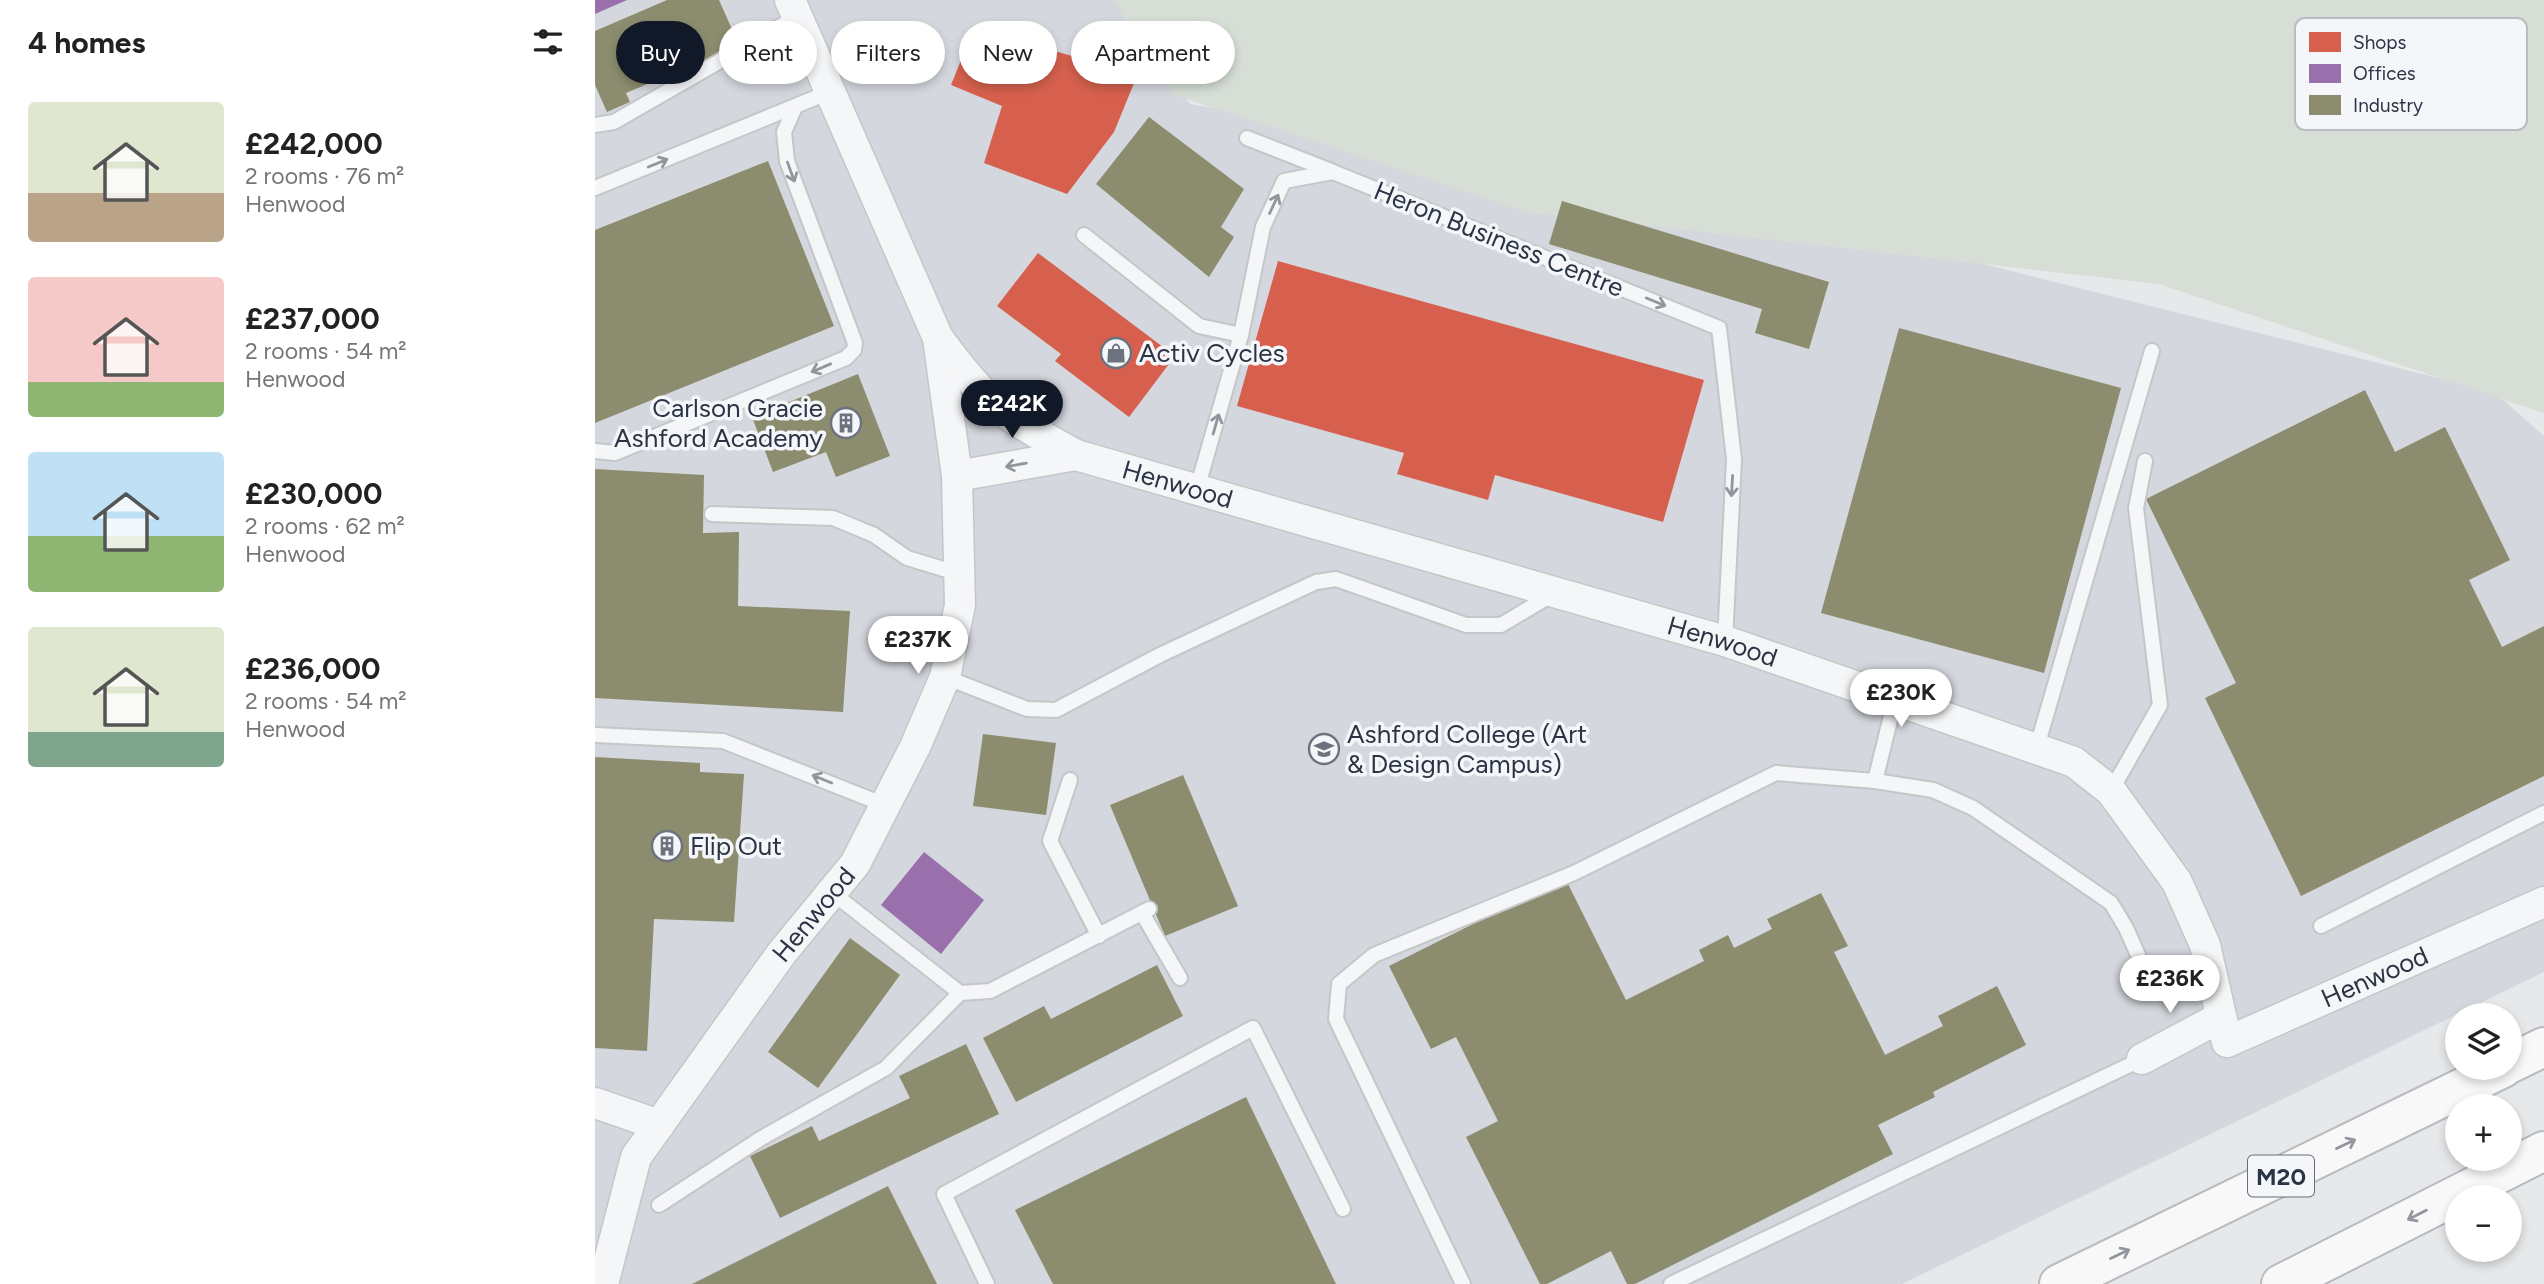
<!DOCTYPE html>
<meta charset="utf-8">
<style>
:root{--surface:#fff;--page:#f2f2f2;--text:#222;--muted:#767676;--accent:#111827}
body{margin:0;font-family:Figtree,sans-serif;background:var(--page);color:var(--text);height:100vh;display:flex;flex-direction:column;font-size:26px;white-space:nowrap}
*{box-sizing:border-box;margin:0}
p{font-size:23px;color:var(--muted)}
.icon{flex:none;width:38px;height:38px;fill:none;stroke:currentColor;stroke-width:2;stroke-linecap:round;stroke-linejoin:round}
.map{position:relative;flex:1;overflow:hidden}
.sheet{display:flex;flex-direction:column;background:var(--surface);width:595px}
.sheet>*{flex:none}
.top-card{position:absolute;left:21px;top:21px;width:665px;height:63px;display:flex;gap:14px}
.fabs{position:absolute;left:1850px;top:1003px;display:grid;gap:14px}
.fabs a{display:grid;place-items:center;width:77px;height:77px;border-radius:50%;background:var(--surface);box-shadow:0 4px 10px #0003;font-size:35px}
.price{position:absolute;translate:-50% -60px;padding:0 16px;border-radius:24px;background:#fff;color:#222;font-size:23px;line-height:46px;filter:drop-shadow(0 2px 4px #0008)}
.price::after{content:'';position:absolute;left:50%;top:42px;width:21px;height:16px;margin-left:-10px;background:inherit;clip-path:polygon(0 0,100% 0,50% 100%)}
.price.active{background:var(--accent);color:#fff}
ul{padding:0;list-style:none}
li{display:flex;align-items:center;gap:21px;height:175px;padding:0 28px}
li span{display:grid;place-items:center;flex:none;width:196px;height:140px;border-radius:7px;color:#555}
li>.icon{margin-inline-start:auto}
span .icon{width:84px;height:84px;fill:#fffc;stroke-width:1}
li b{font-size:30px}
h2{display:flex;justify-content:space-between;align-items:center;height:84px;padding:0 28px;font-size:30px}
.chip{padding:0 24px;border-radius:32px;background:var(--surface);box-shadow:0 4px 10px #0003;font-size:24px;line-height:63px}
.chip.active{background:var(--accent);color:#fff}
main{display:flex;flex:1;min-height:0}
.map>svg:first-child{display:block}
.built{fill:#d4d7dd}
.green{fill:#d6ded6}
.shops{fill:#d6604d}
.offices{fill:#9970ab}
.industry{fill:#8c8c6e}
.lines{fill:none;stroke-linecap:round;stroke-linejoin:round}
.service-casing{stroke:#c4c6c8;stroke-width:18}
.minor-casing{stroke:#c4c6c8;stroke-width:33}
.motorway-casing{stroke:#b8bbbf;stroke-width:42}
.service{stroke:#f5f6f7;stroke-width:14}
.minor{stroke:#f5f6f7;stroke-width:30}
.motorway{stroke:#f8f8f8;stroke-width:38}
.oneway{stroke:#90959e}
.oneway2{stroke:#92969e}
.labels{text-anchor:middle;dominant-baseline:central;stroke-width:7;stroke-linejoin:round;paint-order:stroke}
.shield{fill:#f4f6f9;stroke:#676e7b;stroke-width:2}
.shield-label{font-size:24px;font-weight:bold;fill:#2b3445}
.street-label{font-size:26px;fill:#2b3445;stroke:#f4f6f9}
.poi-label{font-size:26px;fill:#2b3445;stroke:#f4f6f9;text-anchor:start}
.key{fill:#f4f6f9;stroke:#b8bcc3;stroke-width:2}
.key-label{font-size:19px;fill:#2b3445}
</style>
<main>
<section class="sheet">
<h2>4 homes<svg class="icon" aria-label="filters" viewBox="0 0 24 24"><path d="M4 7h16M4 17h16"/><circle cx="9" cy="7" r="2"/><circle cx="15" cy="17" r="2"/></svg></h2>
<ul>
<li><span style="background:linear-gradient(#dfe7d0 65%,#b9a48a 0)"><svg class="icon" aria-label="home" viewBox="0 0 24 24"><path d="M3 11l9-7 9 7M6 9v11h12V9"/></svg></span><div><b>£242,000</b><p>2 rooms · 76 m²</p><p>Henwood</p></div></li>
<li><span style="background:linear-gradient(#f6c9c9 75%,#8fb573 0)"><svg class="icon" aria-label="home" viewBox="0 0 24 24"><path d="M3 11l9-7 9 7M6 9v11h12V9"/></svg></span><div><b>£237,000</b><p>2 rooms · 54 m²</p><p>Henwood</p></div></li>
<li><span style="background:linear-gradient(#bfe0f5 60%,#8fb573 0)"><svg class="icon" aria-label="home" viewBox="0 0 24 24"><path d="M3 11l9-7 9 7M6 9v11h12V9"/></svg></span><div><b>£230,000</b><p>2 rooms · 62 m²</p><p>Henwood</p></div></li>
<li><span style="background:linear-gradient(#dfe7d0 75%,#7fa58c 0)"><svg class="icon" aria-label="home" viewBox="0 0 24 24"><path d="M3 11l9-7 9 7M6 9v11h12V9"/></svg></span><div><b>£236,000</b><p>2 rooms · 54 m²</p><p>Henwood</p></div></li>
</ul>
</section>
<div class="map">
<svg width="1949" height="1284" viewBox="0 0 1949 1284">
<rect width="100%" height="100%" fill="#e6e8ea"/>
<path class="built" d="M0,0H524L595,104L1097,191L1899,392L1949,436V972L1307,1284H0Z"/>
<path class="green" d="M519,0H1949V413L1564,284L930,212L577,94Z"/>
<g class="shops">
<path d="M379,28L519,68L522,48L551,54L519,132L472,194L389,163L407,106L356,85Z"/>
<path d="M443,253L580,356L534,417L460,361L466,354L402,306Z"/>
<path d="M683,261L1109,380L1068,522L900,475L893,500L802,474L809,453L642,406Z"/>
</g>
<g class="offices">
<path d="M0,0H32L0,14Z"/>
<path d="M329,852L389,900L346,954L286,905Z"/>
</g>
<g class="industry">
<path d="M72,0H124L144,45L31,93L35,102L12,112L0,85V31Z"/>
<path d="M554,117L649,189L626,227L639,237L614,277L501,184Z"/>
<path d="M173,161L239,326L0,423V230Z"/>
<path d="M967,201L1234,282L1214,349L1160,333L1167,309L954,244Z"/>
<path d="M1304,328L1526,388L1449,673L1226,613Z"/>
<path d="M263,374L295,456L241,477L231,452L178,472L157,417Z"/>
<path d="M1770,390L1800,452L1850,427L1915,560L1874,580L1907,647L1949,626V776L1706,896L1610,698L1641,683L1551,499Z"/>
<path d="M0,469L109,475L108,533L144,532L143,606L255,611L248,712L0,698Z"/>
<path d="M388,734L461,743L451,815L378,806Z"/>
<path d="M0,757L105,763V772L149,774L139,922L59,919L52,1051L0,1048Z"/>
<path d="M588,775L643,906L570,936L515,805Z"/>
<path d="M970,878L1031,1000L1109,961L1104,950L1133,935L1139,948L1177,929L1172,919L1226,893L1253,946L1239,952L1290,1055L1348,1026L1343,1016L1402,986L1431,1045L1338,1092L1340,1097L1283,1125L1298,1154L1040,1284H1032L1016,1251L952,1284H945L871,1137L903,1121L861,1037L836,1049L794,966Z"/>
<path d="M255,938L305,975L223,1088L173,1052Z"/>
<path d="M562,965L588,1016L421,1102L388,1038L449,1006L456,1019Z"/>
<path d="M371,1044L404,1114L185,1218L155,1156L217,1126L224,1141L315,1098L304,1076Z"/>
<path d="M651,1097L741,1284H458L420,1210Z"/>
<path d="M293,1186L342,1284H97Z"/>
</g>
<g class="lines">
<g class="service-casing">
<g id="service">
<path d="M0,125L19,122L203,16"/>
<path d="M652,138L736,171"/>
<path d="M0,188L237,91"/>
<path d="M489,235L604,326L646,335"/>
<path d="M0,451L20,453L251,358L259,350L260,343L192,161L189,132L200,107"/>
<path d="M602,489L646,335L668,227L689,181L738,172L1124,328L1139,459L1130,641"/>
<path d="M117,514L238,518L279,535L312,558L365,574"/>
<path d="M350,677L432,709L461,710L565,655L721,582L741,579L871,625H906L958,594"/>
<path d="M0,735L128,741L290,805"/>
<path d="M1441,750L1557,351"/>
<path d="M475,780L455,841L504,936"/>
<path d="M1280,781L1300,700"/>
<path d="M1516,791L1565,705L1541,508L1550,461"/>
<path d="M235,891L365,993L395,991L554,909"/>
<path d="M547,913L585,978"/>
<path d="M1726,926L1949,813"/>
<path d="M64,1205L165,1139L291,1068L365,993"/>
<path d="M392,1284L349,1194L658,1028L748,1209"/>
<path d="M868,1284L741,1019L744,984L779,955L979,873L1181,773L1280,781L1338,790L1378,808L1516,903L1531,928L1551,973"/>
<path d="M1076,1284L1547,1059"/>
</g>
</g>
<g class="minor-casing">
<g id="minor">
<path id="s1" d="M343,338C361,362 379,386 401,405C425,425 454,440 481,455L1130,641L1479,762L1516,791L1582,882L1610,945L1632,1042L1949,902"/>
<path d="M362,476L481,455"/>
<path d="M1547,1059L1626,1017"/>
<path d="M0,1103L64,1125"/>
<path id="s2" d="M8,1284L41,1157L186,954L260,864L320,747L350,677L365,605L362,476L343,338L195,0"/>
</g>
</g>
<g class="motorway-casing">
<g id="motorway">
<path d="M1914,1064L1949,1047"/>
<path d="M1464,1284L1908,1068"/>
<path d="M1686,1284L1949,1151"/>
</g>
</g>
<use href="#service" class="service"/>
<use href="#minor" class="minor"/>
<use href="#motorway" class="motorway"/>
</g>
<defs><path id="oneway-shaft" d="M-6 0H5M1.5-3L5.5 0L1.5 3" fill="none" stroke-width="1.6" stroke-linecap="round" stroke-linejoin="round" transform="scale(1.75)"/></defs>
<g class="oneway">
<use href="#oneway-shaft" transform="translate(63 163) rotate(-22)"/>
<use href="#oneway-shaft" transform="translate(196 172) rotate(70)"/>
<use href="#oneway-shaft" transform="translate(679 204) rotate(-65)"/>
<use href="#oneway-shaft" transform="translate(1061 302) rotate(22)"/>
<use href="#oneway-shaft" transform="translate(226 368) rotate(157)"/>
<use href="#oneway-shaft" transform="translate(621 424) rotate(-74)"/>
<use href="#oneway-shaft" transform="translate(421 465) rotate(170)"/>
<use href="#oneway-shaft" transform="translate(1137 486) rotate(93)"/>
<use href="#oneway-shaft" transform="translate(227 779) rotate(-158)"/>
</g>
<g class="oneway2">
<use href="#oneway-shaft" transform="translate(1751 1144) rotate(-26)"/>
<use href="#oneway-shaft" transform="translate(1822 1215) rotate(153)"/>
<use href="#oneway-shaft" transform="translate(1525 1254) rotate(-26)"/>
</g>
<defs>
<g id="shop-ring" transform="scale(1.575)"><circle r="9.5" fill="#f4f6f9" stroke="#6c737f" stroke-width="1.5"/><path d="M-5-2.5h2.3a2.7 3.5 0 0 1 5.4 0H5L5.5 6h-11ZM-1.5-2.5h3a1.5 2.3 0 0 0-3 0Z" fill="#6c737f"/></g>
<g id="building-ring" transform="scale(1.575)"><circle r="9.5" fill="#f4f6f9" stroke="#6c737f" stroke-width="1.5"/><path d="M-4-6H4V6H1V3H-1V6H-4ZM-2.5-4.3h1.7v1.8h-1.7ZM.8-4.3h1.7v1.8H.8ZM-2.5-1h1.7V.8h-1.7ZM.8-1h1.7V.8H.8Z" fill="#6c737f"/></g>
<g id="university-ring" transform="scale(1.575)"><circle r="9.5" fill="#f4f6f9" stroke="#6c737f" stroke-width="1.5"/><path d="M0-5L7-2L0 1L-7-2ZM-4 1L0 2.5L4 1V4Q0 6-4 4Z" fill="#6c737f"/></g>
</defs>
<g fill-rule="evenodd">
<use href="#shop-ring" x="521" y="353"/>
<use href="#building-ring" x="251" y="423"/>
<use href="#university-ring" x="729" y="749"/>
<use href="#building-ring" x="72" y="846"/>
</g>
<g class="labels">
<rect class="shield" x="1653" y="1155.5" width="66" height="41" rx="5"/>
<g class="shield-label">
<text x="1686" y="1176">M20</text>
</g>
<g class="street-label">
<text transform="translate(904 239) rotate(22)">Heron Business Centre</text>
<text stroke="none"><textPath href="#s1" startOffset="289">Henwood</textPath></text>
<text stroke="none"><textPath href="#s1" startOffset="856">Henwood</textPath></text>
<text stroke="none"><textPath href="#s2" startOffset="432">Henwood</textPath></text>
<text stroke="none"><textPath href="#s1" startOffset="1717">Henwood</textPath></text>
</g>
<g class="poi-label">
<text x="544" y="353">Activ Cycles</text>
<text x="228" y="408" text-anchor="end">Carlson Gracie<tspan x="228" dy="30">Ashford Academy</tspan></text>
<text x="752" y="734">Ashford College (Art<tspan x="752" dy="30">&amp; Design Campus)</tspan></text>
<text x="95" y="846">Flip Out</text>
</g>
</g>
<rect x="1700" y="18" width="232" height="112" rx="10" class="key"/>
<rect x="1714" y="32" width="32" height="20" fill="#d6604d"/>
<rect x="1714" y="64" width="32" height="19" fill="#9970ab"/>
<rect x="1714" y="95" width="32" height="20" fill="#8c8c6e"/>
<g class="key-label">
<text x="1758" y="49">Shops</text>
<text x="1758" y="80">Offices</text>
<text x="1758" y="112">Industry</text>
</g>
</svg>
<div class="fabs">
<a><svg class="icon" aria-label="layers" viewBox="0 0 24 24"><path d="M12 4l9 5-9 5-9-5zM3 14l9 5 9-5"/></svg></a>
<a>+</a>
<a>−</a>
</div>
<b class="price active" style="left:417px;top:440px">£242K</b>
<b class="price" style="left:323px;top:676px">£237K</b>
<b class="price" style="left:1306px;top:729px">£230K</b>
<b class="price" style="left:1575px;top:1015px">£236K</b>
<div class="top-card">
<a class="chip active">Buy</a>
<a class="chip">Rent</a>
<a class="chip">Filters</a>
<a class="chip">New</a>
<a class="chip">Apartment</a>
</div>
</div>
</main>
